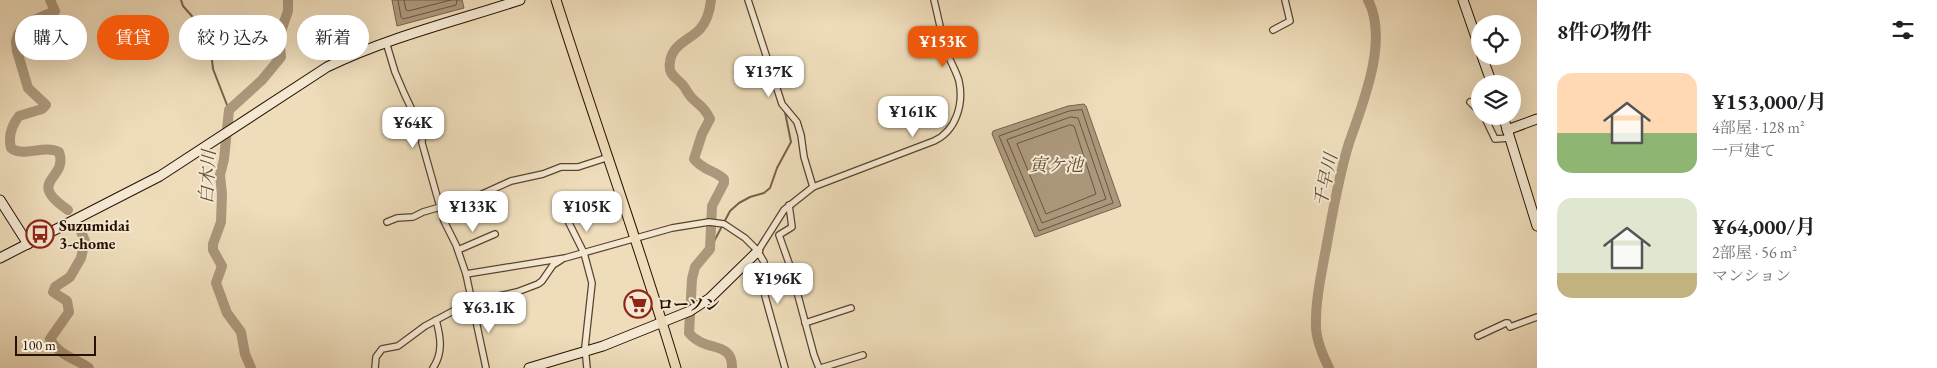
<!DOCTYPE html>
<html lang="ja">
<meta charset="utf-8">
<style>
:root{--surface:#fff;--page:#f6f6f6;--text:#202124;--muted:#757577;--accent:#ea580c}
body{margin:0;font-family:"EB Garamond","Noto Serif JP",serif;background:var(--page);color:var(--text);height:100vh;display:flex;flex-direction:column;font-size:19px;white-space:nowrap}
*{box-sizing:border-box;margin:0}
p{font-size:16px;color:var(--muted)}
.icon{flex:none;width:28px;height:28px;fill:none;stroke:currentColor;stroke-width:2;stroke-linecap:round;stroke-linejoin:round}
.map{position:relative;flex:1;overflow:hidden}
.details{display:flex;flex-direction:column;background:var(--surface);width:400px}
.details>*{flex:none}
.banner{position:absolute;left:15px;top:15px;width:475px;height:45px;display:flex;gap:10px}
.controls{position:absolute;left:1471px;top:15px;display:grid;gap:10px}
.controls a{display:grid;place-items:center;width:50px;height:50px;border-radius:50%;background:var(--surface);box-shadow:0 5px 20px #0002;font-size:25px}
.scale{position:absolute;left:15px;bottom:12px;width:81px;box-sizing:border-box;padding-left:5px;border:2px solid #281100;border-top:0;font-size:14px;line-height:18px;white-space:nowrap;color:#281100;-webkit-text-stroke:4px #f4e8d2;paint-order:stroke}
.price{position:absolute;translate:-50% -42px;padding:0 11px;border-radius:10px;background:#fff;color:#222;font-size:16px;line-height:32px;filter:drop-shadow(0 1px 2px #0008)}
.price::after{content:'';position:absolute;left:50%;top:30px;width:15px;height:11px;margin-left:-8px;background:inherit;clip-path:polygon(0 0,100% 0,50% 100%)}
.price.active{background:var(--accent);color:#fff}
ul{padding:0;list-style:none}
li{display:flex;align-items:center;gap:15px;height:125px;padding:0 20px}
li span{display:grid;place-items:center;flex:none;width:140px;height:100px;border-radius:15px;color:#555}
li>.icon{margin-inline-start:auto}
span .icon{width:60px;height:60px;fill:#fffc;stroke-width:1}
li b{font-size:21px}
h2{display:flex;justify-content:space-between;align-items:center;height:60px;padding:0 20px;font-size:21px}
.pill{padding:0 18px;border-radius:22px;background:var(--surface);box-shadow:0 5px 20px #0002;font-size:18px;line-height:45px}
.pill.active{background:var(--accent);color:#fff}
main{display:flex;flex:1;min-height:0}
.map>svg:first-child{display:block}
.water{fill:#ab977b;stroke:#77614a}
.lines{fill:none;stroke-linecap:round;stroke-linejoin:round}
.shore{stroke:#6a543e;stroke-width:1}
.stream{stroke:#77614a;stroke-width:2}
.river{stroke:#ab977b;stroke-width:10}
.street-casing{stroke:#5a442e;stroke-width:8}
.secondary-casing{stroke:#281100;stroke-width:11}
.primary-casing{stroke:#281100;stroke-width:11}
.street{stroke:#f4e8d2;stroke-width:5.5}
.secondary{stroke:#f4e8d2;stroke-width:9}
.primary{stroke:#eedcba;stroke-width:9}
.labels{text-anchor:middle;dominant-baseline:central;stroke-width:4;stroke-linejoin:round;paint-order:stroke}
.poi-label{font-size:16px;font-weight:bold;fill:#281100;stroke:#f4e8d2;text-anchor:start}
.water-label{font-size:18px;font-style:italic;fill:#634d37;stroke:#f4e8d2}
</style>
<main>
<div class="map">
<svg width="1537" height="368" viewBox="0 0 1537 368">
<rect width="100%" height="100%" fill="#eedcba"/>
<filter id="stains"><feTurbulence type="fractalNoise" baseFrequency=".004" numOctaves="4"/><feColorMatrix values="0 0 0 0 .2 0 0 0 0 .09 0 0 0 0 .02 0 0 0 .5 -.17"/></filter>
<radialGradient id="worn" r=".72"><stop offset=".6" stop-color="#630" stop-opacity="0"/><stop offset="1" stop-color="#630" stop-opacity=".3"/></radialGradient>
<g class="water">
<path d="M392,0H462L464,8L397,26Z"/>
<path d="M1084,104L1086,106L1121,206L1035,237L992,134L993,131L1068,106Z"/>
</g>
<g class="lines">
<g class="shore">
<path d="M398,0L401,17L403,19L456,5L457,0"/>
<path d="M404,0L406,10L408,11L451,0"/>
<path d="M1082,110L1113,203L1039,231L999,136L1069,111Z"/>
<path d="M1071,117L1078,118L1106,199L1042,223L1007,140Z"/>
<path d="M1070,125L1074,126L1096,194L1046,214L1017,144Z"/>
</g>
<g class="stream">
<path d="M181,0L183,6L206,32L210,42L213,69L229,110"/>
<path d="M710,249L730,211L739,203L750,197L764,193L770,188L777,168L791,142L785,112"/>
</g>
<g class="river">
<path d="M50,0L55,11L36,19L24,27L18,34L16,42L17,51L28,88L46,105L42,109L19,116C12,125 8,136 11,148C24,158 43,144 59,152C69,180 24,180 68,210"/>
<path d="M711,0C710,10 707,21 700,29C690,40 672,44 670,62C668,74 674,76 682,84C686,88 688,95 693,99C702,108 704,107 710,119L702,134L694,159C704,171 714,170 724,179V183L712,206L710,249L695,267L692,279L689,333C705,353 733,340 732,368"/>
<path d="M80,229L85,241L81,258L70,277L55,287L53,292L67,301L69,312L50,339C59,356 75,358 89,368"/>
<path d="M251,368L245,354L241,332L227,313L216,283L222,266L213,250V244L221,222L222,194L220,175L224,159L229,110L262,80L281,57L279,37L288,11V0"/>
<path d="M1329,368C1323,356 1317,343 1316,329C1315,300 1322,271 1327,243C1333,210 1339,175 1349,143C1363,103 1389,40 1368,0"/>
</g>
<g class="street-casing">
<g id="street">
<path d="M748,0L782,104L797,122L801,135L804,157L813,187"/>
<path d="M1273,30L1290,21L1285,0"/>
<path d="M386,42L395,72L404,93L412,110L423,125L422,143L444,221L456,245L466,274L486,368"/>
<path d="M1470,102L1480,112"/>
<path d="M1484,116L1495,139L1510,138"/>
<path d="M789,205L792,227L779,235L790,266L814,355L819,368"/>
<path d="M387,222L397,218L413,217L423,212L478,196L511,181L543,174L561,167H578L609,157"/>
<path d="M569,223L584,253L592,283L585,347L587,368"/>
<path d="M458,250L495,234"/>
<path d="M758,251L784,210L813,187L934,141C956,131 964,104 959,81C956,70 949,60 946,49C941,33 938,16 934,0"/>
<path d="M466,274L565,258L672,228L709,222L724,224L745,238L757,250L764,262L763,283L765,296L785,368"/>
<path d="M805,323L851,308"/>
<path d="M1478,336L1506,323H1508L1510,327L1537,317"/>
<path d="M375,368L376,357L382,349L398,346L425,326L470,302L517,292L538,284L542,281L553,265L561,260"/>
<path d="M433,368C443,353 441,338 436,320"/>
<path d="M821,368L863,355"/>
</g>
</g>
<g class="secondary-casing">
<g id="secondary">
<path d="M1463,0L1480,49"/>
<path d="M1482,56L1492,84"/>
<path d="M1503,116L1537,226"/>
<path d="M1507,130L1537,119"/>
<path d="M0,200L28,244"/>
<path d="M0,258L160,176L327,67C389,37 456,21 520,0"/>
<path d="M529,368L603,346L690,311L710,298L758,251"/>
</g>
</g>
<g class="primary-casing">
<path id="primary" d="M556,0C595,123 639,244 676,368"/>
</g>
<use href="#street" class="street"/>
<use href="#secondary" class="secondary"/>
<use href="#primary" class="primary"/>
</g>
<defs>
<g id="bus-ring" transform="scale(1.4375)"><circle r="9.5" fill="#f4e8d2" stroke="#8f2418" stroke-width="1.5"/><path d="M-5-6H5V4H4V6H2V4H-2V6H-4V4H-5ZM-3.5-4V0h7V-4ZM-3.5 1.2v1.5H-2V1.2ZM2 1.2v1.5H3.5V1.2Z" fill="#8f2418"/></g>
<g id="supermarket-ring" transform="scale(1.4375)"><circle r="9.5" fill="#f4e8d2" stroke="#8f2418" stroke-width="1.5"/><path d="M-6-5.5h2.5l.6 2H6L4.5 2H-2.5L-4.4-4H-6ZM-1.5 3.2a1.3 1.3 0 1 0 .1 0ZM3 3.2a1.3 1.3 0 1 0 .1 0Z" fill="#8f2418"/></g>
</defs>
<g fill-rule="evenodd">
<use href="#bus-ring" x="40" y="234"/>
<use href="#supermarket-ring" x="638" y="304"/>
</g>
<g class="labels">
<g class="poi-label">
<text x="59" y="225">Suzumidai<tspan x="59" dy="18">3-chome</tspan></text>
<text x="657" y="304">ローソン</text>
</g>
<g class="water-label">
<text x="1056" y="164">寅ケ池</text>
<text transform="translate(207 177) rotate(-87)">白木川</text>
<text transform="translate(1325 180) rotate(-78)">千早川</text>
</g>
</g>
<rect width="100%" height="100%" filter="url(#stains)"/>
<rect width="100%" height="100%" fill="url(#worn)"/>
</svg>
<div class="controls">
<a><svg class="icon" aria-label="locate" viewBox="0 0 24 24"><circle cx="12" cy="12" r="6"/><path d="M12 2v4M12 18v4M2 12h4M18 12h4"/></svg></a>
<a><svg class="icon" aria-label="layers" viewBox="0 0 24 24"><path d="M12 4l9 5-9 5-9-5zM3 14l9 5 9-5"/></svg></a>
</div>
<div class="scale">100 m</div>
<b class="price active" style="left:943px;top:68px">¥153K</b>
<b class="price" style="left:769px;top:98px">¥137K</b>
<b class="price" style="left:913px;top:138px">¥161K</b>
<b class="price" style="left:413px;top:149px">¥64K</b>
<b class="price" style="left:473px;top:233px">¥133K</b>
<b class="price" style="left:587px;top:233px">¥105K</b>
<b class="price" style="left:778px;top:305px">¥196K</b>
<b class="price" style="left:489px;top:334px">¥63.1K</b>
<div class="banner">
<a class="pill">購入</a>
<a class="pill active">賃貸</a>
<a class="pill">絞り込み</a>
<a class="pill">新着</a>
</div>
</div>
<section class="details">
<h2>8件の物件<svg class="icon" aria-label="filters" viewBox="0 0 24 24"><path d="M4 7h16M4 17h16"/><circle cx="9" cy="7" r="2"/><circle cx="15" cy="17" r="2"/></svg></h2>
<ul>
<li><span style="background:linear-gradient(#ffd9b3 60%,#8fb573 0)"><svg class="icon" aria-label="home" viewBox="0 0 24 24"><path d="M3 11l9-7 9 7M6 9v11h12V9"/></svg></span><div><b>¥153,000/月</b><p>4部屋 · 128 m²</p><p>一戸建て</p></div></li>
<li><span style="background:linear-gradient(#dfe7d0 75%,#c2b280 0)"><svg class="icon" aria-label="home" viewBox="0 0 24 24"><path d="M3 11l9-7 9 7M6 9v11h12V9"/></svg></span><div><b>¥64,000/月</b><p>2部屋 · 56 m²</p><p>マンション</p></div></li>
</ul>
</section>
</main>
